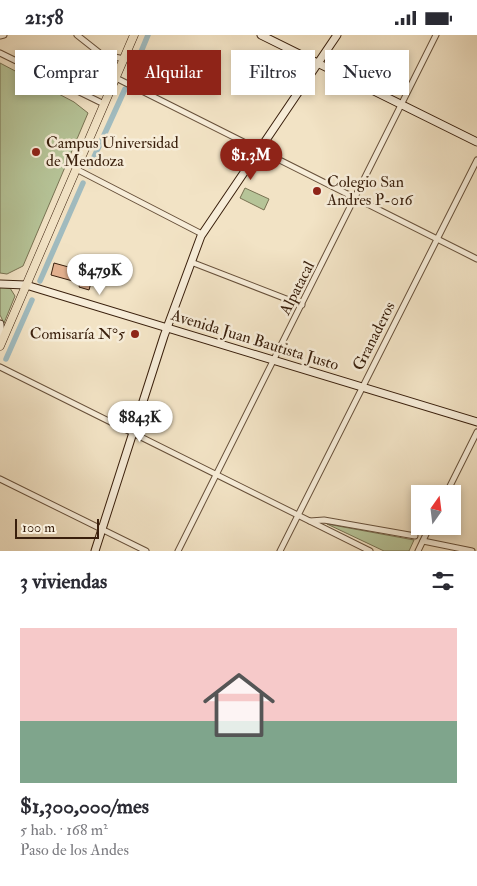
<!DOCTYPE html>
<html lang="es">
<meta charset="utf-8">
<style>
:root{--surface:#fff;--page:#f7f7f7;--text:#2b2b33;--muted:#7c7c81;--accent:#8f2418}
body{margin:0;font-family:"IM FELL Double Pica",serif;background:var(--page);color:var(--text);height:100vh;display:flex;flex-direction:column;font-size:19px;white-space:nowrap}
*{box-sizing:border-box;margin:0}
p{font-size:16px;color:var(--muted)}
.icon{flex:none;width:28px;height:28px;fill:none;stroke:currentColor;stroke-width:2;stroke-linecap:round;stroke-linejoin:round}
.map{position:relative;height:516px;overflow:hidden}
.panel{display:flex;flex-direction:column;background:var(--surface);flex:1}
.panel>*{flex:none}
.top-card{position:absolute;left:15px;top:15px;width:448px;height:45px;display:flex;gap:10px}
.needle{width:32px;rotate:14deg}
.fabs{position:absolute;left:411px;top:450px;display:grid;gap:10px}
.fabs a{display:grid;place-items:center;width:50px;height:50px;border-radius:0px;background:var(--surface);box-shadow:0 2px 8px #0003;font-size:25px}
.scale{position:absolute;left:15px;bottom:12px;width:84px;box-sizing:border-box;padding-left:5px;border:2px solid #391f0c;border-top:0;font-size:14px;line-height:18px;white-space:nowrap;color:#391f0c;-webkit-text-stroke:4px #f7edd9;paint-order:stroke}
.price{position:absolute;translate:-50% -42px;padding:0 11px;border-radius:18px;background:#fff;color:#222;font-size:16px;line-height:32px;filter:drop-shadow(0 1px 2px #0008)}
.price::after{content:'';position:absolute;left:50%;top:30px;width:15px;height:11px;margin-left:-8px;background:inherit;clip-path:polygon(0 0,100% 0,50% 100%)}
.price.current{background:var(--accent);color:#fff}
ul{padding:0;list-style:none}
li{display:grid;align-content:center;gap:10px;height:265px;padding:0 20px}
li span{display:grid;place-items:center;height:155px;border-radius:0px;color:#555}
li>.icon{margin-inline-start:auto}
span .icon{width:90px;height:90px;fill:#fffc;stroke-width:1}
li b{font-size:21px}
h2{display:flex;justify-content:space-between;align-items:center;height:60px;padding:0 20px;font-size:21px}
.pill{padding:0 18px;border-radius:0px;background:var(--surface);box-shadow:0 2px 8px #0003;font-size:18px;line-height:45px}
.pill.current{background:var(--accent);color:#fff}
.status{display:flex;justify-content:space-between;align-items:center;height:35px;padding:0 25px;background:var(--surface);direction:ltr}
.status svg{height:14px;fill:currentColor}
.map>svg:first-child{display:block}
.green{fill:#b6c498;stroke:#787252}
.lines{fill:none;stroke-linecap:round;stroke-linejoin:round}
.canal{stroke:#a0bbbf;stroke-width:5.5}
.building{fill:#e3b18f;stroke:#391f0c}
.street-casing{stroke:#67503a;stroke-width:7}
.secondary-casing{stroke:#391f0c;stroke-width:9}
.primary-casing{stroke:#391f0c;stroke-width:9}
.street{stroke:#f7edd9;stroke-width:5}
.secondary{stroke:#f7edd9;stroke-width:7}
.primary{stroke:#f2e3c5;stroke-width:8}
.poi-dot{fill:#8f2418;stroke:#f7edd9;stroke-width:2}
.labels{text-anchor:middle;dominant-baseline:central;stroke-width:5;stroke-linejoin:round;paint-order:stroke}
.poi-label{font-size:16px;fill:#391f0c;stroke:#f7edd9;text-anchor:start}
.street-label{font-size:16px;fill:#391f0c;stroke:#f7edd9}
</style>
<div class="status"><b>21:58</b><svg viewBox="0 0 49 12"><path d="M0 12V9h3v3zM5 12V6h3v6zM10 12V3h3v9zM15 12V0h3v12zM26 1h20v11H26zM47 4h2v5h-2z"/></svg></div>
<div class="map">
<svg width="477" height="516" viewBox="0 0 477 516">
<rect width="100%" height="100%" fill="#f2e3c5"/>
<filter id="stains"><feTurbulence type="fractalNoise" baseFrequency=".004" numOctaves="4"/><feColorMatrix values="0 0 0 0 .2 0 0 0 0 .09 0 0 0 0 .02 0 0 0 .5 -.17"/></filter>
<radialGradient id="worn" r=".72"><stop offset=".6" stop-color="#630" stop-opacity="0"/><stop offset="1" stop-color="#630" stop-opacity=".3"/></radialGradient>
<g class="green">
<path d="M0,28L74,67L88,78L23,231L7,239L0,238Z"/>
<path d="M245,153L269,164L264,175L240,163Z"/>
<path d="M0,252L10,253L15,261L4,288L0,280Z"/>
<path d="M327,489L414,505L409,516H384Z"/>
</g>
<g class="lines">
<g class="canal">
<path d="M131,41L148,0"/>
<path d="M90,131L125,54"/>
<path d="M40,246L83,148"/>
<path d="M6,324L32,265"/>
</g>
</g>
<path class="building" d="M54,228L83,236L85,230L95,233L89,255L79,252L80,248L51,240Z"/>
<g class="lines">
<g class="street-casing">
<g id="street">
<path d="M77,0L101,19L124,24"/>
<path d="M0,1L4,0"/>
<path d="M0,18L104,69"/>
<path d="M116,43L477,224"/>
<path d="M76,134L202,199"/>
<path d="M191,227L302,270"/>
<path d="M0,332L370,516"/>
<path d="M0,444L146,516"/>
<path d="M446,459L477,397"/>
<path d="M310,486L324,485L415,501"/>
<path d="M423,506L472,516"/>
<path d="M178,516L436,0"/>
<path d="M280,516L477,125"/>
<path d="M418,516L430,491"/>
</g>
</g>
<g class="secondary-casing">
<g id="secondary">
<path d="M261,0L477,107"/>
<path d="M0,249L26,250L477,387"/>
<path d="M0,289L1,306"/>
<path d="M95,516L164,301L201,201L337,0"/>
</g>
</g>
<g class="primary-casing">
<path id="primary" d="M0,311L134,0"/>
</g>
<use href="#street" class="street"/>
<use href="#secondary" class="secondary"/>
<use href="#primary" class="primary"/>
</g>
<g class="poi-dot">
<circle cx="36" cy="117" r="5"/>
<circle cx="317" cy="156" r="5"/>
<circle cx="135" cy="299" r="5"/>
</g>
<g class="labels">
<g class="poi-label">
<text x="46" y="108">Campus Universidad<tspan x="46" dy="18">de Mendoza</tspan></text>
<text x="327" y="147">Colegio San<tspan x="327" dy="18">Andres P-016</tspan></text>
<text x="125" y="299" text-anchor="end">Comisaría N°5</text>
</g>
<g class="street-label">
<text transform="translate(297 253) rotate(-63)">Alpatacal</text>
<text transform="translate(374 301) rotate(-63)">Granaderos</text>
<text transform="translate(255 305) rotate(17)">Avenida Juan Bautista Justo</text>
</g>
</g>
<rect width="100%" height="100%" filter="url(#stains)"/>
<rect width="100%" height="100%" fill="url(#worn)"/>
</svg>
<div class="fabs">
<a><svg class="needle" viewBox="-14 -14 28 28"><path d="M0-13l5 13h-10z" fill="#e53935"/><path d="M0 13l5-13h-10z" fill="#7c7c81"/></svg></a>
</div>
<div class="scale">100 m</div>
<b class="price current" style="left:251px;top:146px">$1.3M</b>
<b class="price" style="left:100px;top:261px">$479K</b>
<b class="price" style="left:140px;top:408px">$843K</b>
<div class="top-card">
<a class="pill">Comprar</a>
<a class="pill current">Alquilar</a>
<a class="pill">Filtros</a>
<a class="pill">Nuevo</a>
</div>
</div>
<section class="panel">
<h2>3 viviendas<svg class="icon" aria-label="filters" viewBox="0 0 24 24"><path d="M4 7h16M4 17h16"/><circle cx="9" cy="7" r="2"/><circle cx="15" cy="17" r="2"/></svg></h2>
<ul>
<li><span style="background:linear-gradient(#f6c9c9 60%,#7fa58c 0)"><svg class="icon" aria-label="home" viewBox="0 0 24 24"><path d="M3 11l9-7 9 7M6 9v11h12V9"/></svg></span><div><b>$1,300,000/mes</b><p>5 hab. · 168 m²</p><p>Paso de los Andes</p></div></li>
</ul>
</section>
